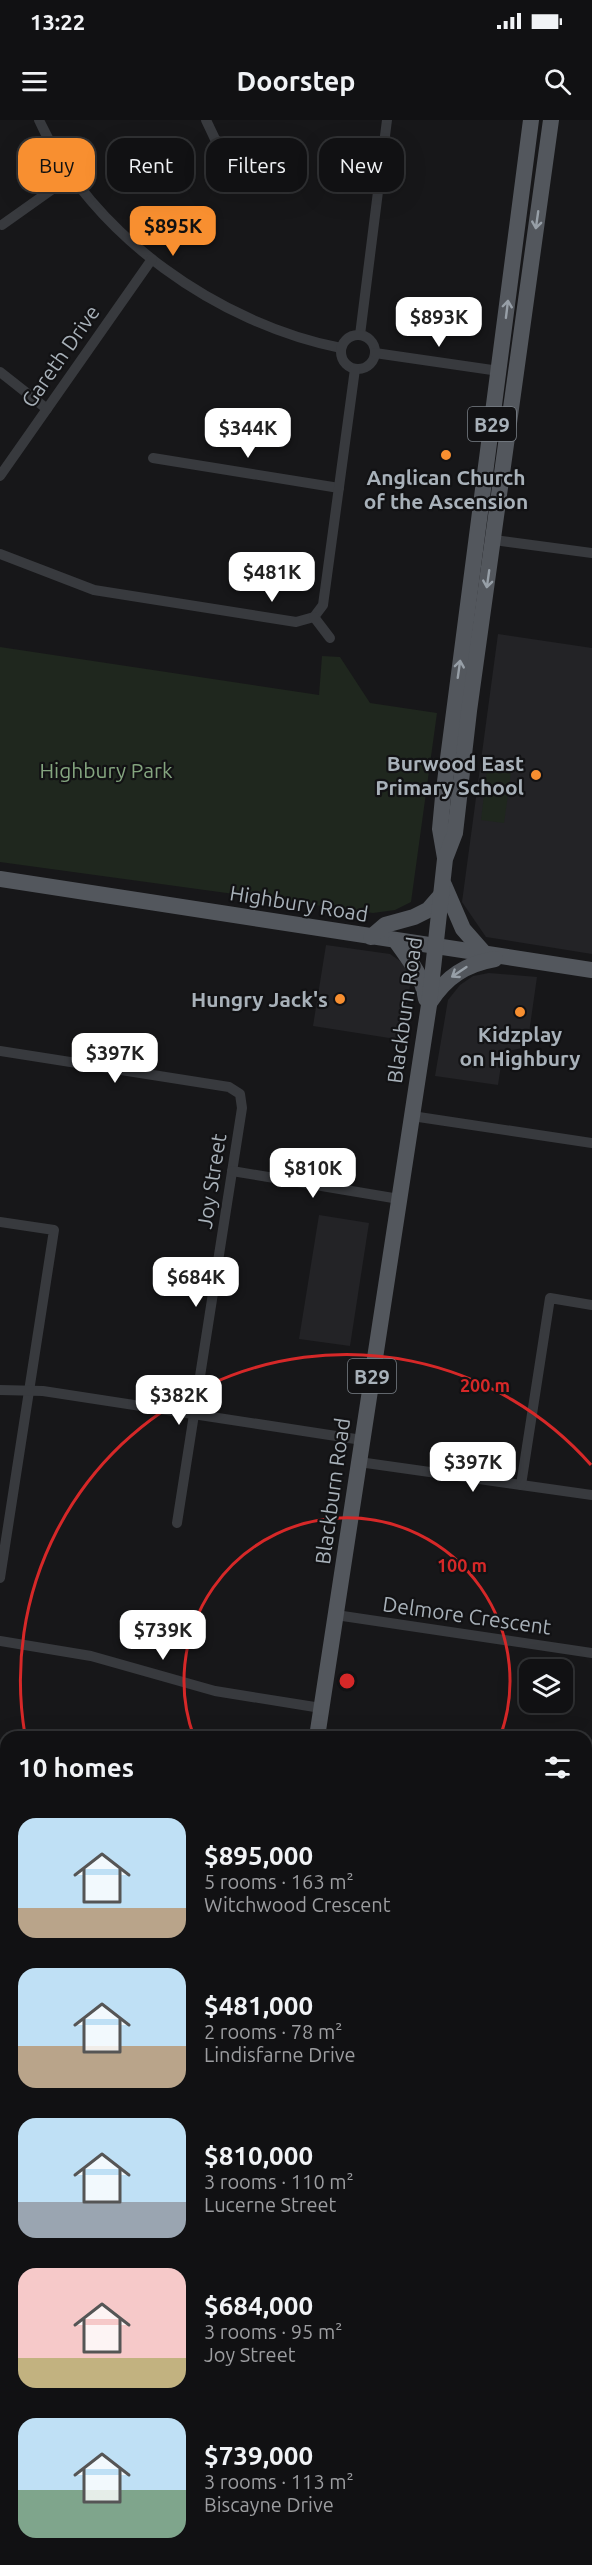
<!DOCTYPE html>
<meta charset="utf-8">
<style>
:root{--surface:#111113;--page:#1a1a1c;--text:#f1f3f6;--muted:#9c9da0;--line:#303133;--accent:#f88f30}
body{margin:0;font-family:Ubuntu,sans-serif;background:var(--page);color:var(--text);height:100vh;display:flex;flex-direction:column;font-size:22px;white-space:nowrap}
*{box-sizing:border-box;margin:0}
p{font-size:20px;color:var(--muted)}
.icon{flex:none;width:33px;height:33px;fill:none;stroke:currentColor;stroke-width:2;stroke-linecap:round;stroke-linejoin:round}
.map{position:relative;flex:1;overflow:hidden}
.side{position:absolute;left:0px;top:1611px;width:592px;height:834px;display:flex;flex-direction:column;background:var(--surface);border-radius:18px 18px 0 0;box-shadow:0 6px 24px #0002,0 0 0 2px var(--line)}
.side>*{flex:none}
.top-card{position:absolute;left:18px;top:18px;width:556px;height:54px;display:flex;gap:12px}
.buttons{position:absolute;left:519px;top:1539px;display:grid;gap:12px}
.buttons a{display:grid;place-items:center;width:54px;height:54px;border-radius:12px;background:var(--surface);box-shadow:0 6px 24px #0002,0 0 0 2px var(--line);font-size:30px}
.price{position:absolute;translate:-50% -51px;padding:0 14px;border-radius:12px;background:#fff;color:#222;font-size:20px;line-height:39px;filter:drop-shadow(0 2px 3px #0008)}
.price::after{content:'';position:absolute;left:50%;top:36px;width:18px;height:14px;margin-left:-9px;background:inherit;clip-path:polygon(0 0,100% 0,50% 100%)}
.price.selected{background:var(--accent);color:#111}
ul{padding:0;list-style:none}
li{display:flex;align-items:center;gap:18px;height:150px;padding:0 18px}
li span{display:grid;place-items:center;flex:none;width:168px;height:120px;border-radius:18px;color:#555}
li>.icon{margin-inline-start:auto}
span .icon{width:72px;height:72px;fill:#fffc;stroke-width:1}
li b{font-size:26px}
h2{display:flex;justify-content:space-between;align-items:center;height:72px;padding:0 18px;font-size:26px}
.chip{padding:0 21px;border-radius:18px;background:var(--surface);box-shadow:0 6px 24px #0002,0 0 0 2px var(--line);font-size:21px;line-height:54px}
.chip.selected{background:var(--accent);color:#111}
.status{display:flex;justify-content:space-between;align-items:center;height:42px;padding:0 30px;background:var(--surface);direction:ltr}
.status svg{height:16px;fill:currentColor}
header{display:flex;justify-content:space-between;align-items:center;height:78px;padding:0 18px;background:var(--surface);font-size:27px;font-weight:700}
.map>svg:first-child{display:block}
.built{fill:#232326}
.green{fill:#1f271e}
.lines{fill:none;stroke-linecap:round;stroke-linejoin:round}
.minor{stroke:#383a3e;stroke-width:10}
.primary{stroke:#53575d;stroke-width:16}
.oneway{stroke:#979fa7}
.ring{fill:none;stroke:#d62828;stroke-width:3}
.poi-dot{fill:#f88f30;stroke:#121214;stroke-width:2}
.labels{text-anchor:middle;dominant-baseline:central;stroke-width:4.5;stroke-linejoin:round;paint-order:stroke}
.shield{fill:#121214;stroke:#7b8188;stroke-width:1.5}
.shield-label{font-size:20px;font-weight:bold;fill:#a8b1b9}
.street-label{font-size:21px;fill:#a8b1b9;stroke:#121214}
.poi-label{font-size:21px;font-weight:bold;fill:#a8b1b9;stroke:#121214}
.park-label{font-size:21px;fill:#84a57f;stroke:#121214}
.centre{fill:#d62828;stroke:#121214;stroke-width:3}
.ring-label{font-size:18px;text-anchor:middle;font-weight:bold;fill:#d62828;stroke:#121214;stroke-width:4.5;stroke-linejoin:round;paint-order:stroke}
</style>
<div class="status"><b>13:22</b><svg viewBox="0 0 49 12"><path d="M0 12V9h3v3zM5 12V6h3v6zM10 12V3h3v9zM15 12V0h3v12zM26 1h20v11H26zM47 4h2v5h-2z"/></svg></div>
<header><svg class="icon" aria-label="menu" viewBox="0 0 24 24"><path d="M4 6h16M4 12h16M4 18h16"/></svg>Doorstep<svg class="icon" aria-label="search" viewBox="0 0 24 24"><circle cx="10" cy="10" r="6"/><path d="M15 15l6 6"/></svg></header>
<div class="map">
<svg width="592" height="2445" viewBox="0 0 592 2445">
<rect width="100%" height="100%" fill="#171719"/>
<g class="built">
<path d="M498,514L592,528V834L486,817L462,782Z"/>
<path d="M326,825L390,834L403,843L411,859L402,920L313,906Z"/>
<path d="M489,853L537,857L527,927L503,932L498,965L435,956L448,880L460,865L473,856Z"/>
<path d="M319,1095L369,1103L350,1226L299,1219Z"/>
</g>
<g class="green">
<path d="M0,527L319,575L322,536L340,537L370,583L437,593L411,782L395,790L373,793L0,742Z"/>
<path d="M487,650L511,653L504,703L481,700Z"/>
</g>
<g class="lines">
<g class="minor">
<path d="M39,0C91,115 219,204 341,228"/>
<path d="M206,0L215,19L256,50"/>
<path d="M2,105L71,56"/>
<path d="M360,215L387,0"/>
<circle cx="358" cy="232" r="17"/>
<path d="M375,233L499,251"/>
<path d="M0,252L47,289"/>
<path d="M153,338L339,368"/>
<path d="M0,356L152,139"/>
<path d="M494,420L592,433"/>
<path d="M0,434L94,470L296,502L314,497L323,485L355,249"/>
<path d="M314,497L330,518"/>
<path d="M0,931L229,967L240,974L242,988L177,1403"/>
<path d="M412,996L592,1023"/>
<path d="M232,1051L399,1079"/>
<path d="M0,1102L54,1110L0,1458"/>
<path d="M0,1270L43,1271L362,1320"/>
<path d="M359,1342L592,1375"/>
<path d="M521,1365L550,1178L592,1185"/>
<path d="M336,1495L592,1533"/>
<path d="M0,1521L91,1536L215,1571L321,1588"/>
<path d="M0,1716L6,1717"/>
<path d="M586,1721L592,1723"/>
<path d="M586,1880H592"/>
<path d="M0,1884L6,1885"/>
<path d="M586,2033L592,2034"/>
<path d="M586,2130L592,2113"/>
<path d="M0,2180H6"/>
<path d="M0,2432L6,2433"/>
<path d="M24,2445L25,2439"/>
</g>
<g class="primary">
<path d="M445,738L440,709L443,677L531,0"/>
<path d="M0,759L592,850"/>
<path d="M444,765L463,809L485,834"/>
<path d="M371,817L385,805L414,797L428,790L442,774"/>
<path d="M396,821C409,840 422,854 426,879"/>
<path d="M430,882C446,857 466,844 495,839"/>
<path d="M317,1617L429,885L445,739L455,713L469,591L551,0"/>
<path d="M189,2445L190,2439"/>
</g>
</g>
<defs><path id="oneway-shaft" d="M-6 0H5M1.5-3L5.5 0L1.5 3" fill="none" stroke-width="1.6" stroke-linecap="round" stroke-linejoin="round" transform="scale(1.5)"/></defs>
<g class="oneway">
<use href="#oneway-shaft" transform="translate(537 100) rotate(98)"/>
<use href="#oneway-shaft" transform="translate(507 189) rotate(-83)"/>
<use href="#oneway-shaft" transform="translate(488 459) rotate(98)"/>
<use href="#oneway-shaft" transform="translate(459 549) rotate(-82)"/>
<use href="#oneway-shaft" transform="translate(459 852) rotate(146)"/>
</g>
<g class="ring">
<path d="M194 1617A163 163 0 1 1 500 1617"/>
<path d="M25 1615A326 326 0 0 1 591 1345"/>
</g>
<g class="poi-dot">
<circle cx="446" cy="335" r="6"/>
<circle cx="536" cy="655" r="6"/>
<circle cx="340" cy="879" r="6"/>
<circle cx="520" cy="892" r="6"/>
</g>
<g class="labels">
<g class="shield">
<rect x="468" y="287" width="48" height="34" rx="4.5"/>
<rect x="348" y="1239" width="48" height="34" rx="4.5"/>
</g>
<g class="shield-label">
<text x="492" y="304">B29</text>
<text x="372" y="1256">B29</text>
</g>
<g class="street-label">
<text transform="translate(60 236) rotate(-55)">Gareth Drive</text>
<text transform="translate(299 783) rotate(9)">Highbury Road</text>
<text transform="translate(404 890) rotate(-82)">Blackburn Road</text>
<text transform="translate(211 1061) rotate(-81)">Joy Street</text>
<text transform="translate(332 1371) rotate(-82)">Blackburn Road</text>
<text transform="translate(467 1495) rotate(8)">Delmore Crescent</text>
</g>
<g class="poi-label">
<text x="446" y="357">Anglican Church<tspan x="446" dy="24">of the Ascension</tspan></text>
<text x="524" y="643" text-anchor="end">Burwood East<tspan x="524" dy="24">Primary School</tspan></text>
<text x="328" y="879" text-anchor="end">Hungry Jack's</text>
<text x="520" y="914">Kidzplay<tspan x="520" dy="24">on Highbury</tspan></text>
</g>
<g class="park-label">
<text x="106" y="650">Highbury Park</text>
</g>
</g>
<circle cx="347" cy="1561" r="9" class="centre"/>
<g class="ring-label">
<text x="485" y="1272">200 m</text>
<text x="462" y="1452">100 m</text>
</g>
</svg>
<div class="buttons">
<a><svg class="icon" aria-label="layers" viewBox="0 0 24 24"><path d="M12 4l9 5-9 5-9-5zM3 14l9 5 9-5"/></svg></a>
</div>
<b class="price selected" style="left:173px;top:137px">$895K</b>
<b class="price" style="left:439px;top:228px">$893K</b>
<b class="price" style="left:248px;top:339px">$344K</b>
<b class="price" style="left:272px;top:483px">$481K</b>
<b class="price" style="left:115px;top:964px">$397K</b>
<b class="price" style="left:313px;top:1079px">$810K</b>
<b class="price" style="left:196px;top:1188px">$684K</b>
<b class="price" style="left:179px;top:1306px">$382K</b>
<b class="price" style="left:473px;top:1373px">$397K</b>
<b class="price" style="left:163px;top:1541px">$739K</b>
<div class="top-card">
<a class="chip selected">Buy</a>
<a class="chip">Rent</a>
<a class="chip">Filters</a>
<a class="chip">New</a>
</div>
<section class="side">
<h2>10 homes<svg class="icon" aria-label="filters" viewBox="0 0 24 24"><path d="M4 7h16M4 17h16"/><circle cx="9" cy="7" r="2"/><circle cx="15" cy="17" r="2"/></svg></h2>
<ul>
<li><span style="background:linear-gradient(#bfe0f5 75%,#b9a48a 0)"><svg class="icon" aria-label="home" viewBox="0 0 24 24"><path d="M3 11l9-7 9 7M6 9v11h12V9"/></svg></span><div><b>$895,000</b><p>5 rooms · 163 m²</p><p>Witchwood Crescent</p></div></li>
<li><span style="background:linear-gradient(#bfe0f5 65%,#b9a48a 0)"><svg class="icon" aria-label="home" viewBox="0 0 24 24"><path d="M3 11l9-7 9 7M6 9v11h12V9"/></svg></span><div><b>$481,000</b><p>2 rooms · 78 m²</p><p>Lindisfarne Drive</p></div></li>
<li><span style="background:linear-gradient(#bfe0f5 70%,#9aa5b1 0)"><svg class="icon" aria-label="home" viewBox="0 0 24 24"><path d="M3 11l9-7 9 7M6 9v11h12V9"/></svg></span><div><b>$810,000</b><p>3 rooms · 110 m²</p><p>Lucerne Street</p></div></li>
<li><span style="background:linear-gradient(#f6c9c9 75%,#c2b280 0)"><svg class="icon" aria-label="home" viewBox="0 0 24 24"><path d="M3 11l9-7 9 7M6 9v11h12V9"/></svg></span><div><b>$684,000</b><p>3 rooms · 95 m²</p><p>Joy Street</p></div></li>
<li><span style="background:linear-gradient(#bfe0f5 60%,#7fa58c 0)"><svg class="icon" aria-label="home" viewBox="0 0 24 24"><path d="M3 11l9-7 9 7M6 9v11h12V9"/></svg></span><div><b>$739,000</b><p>3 rooms · 113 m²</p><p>Biscayne Drive</p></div></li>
</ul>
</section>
</div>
